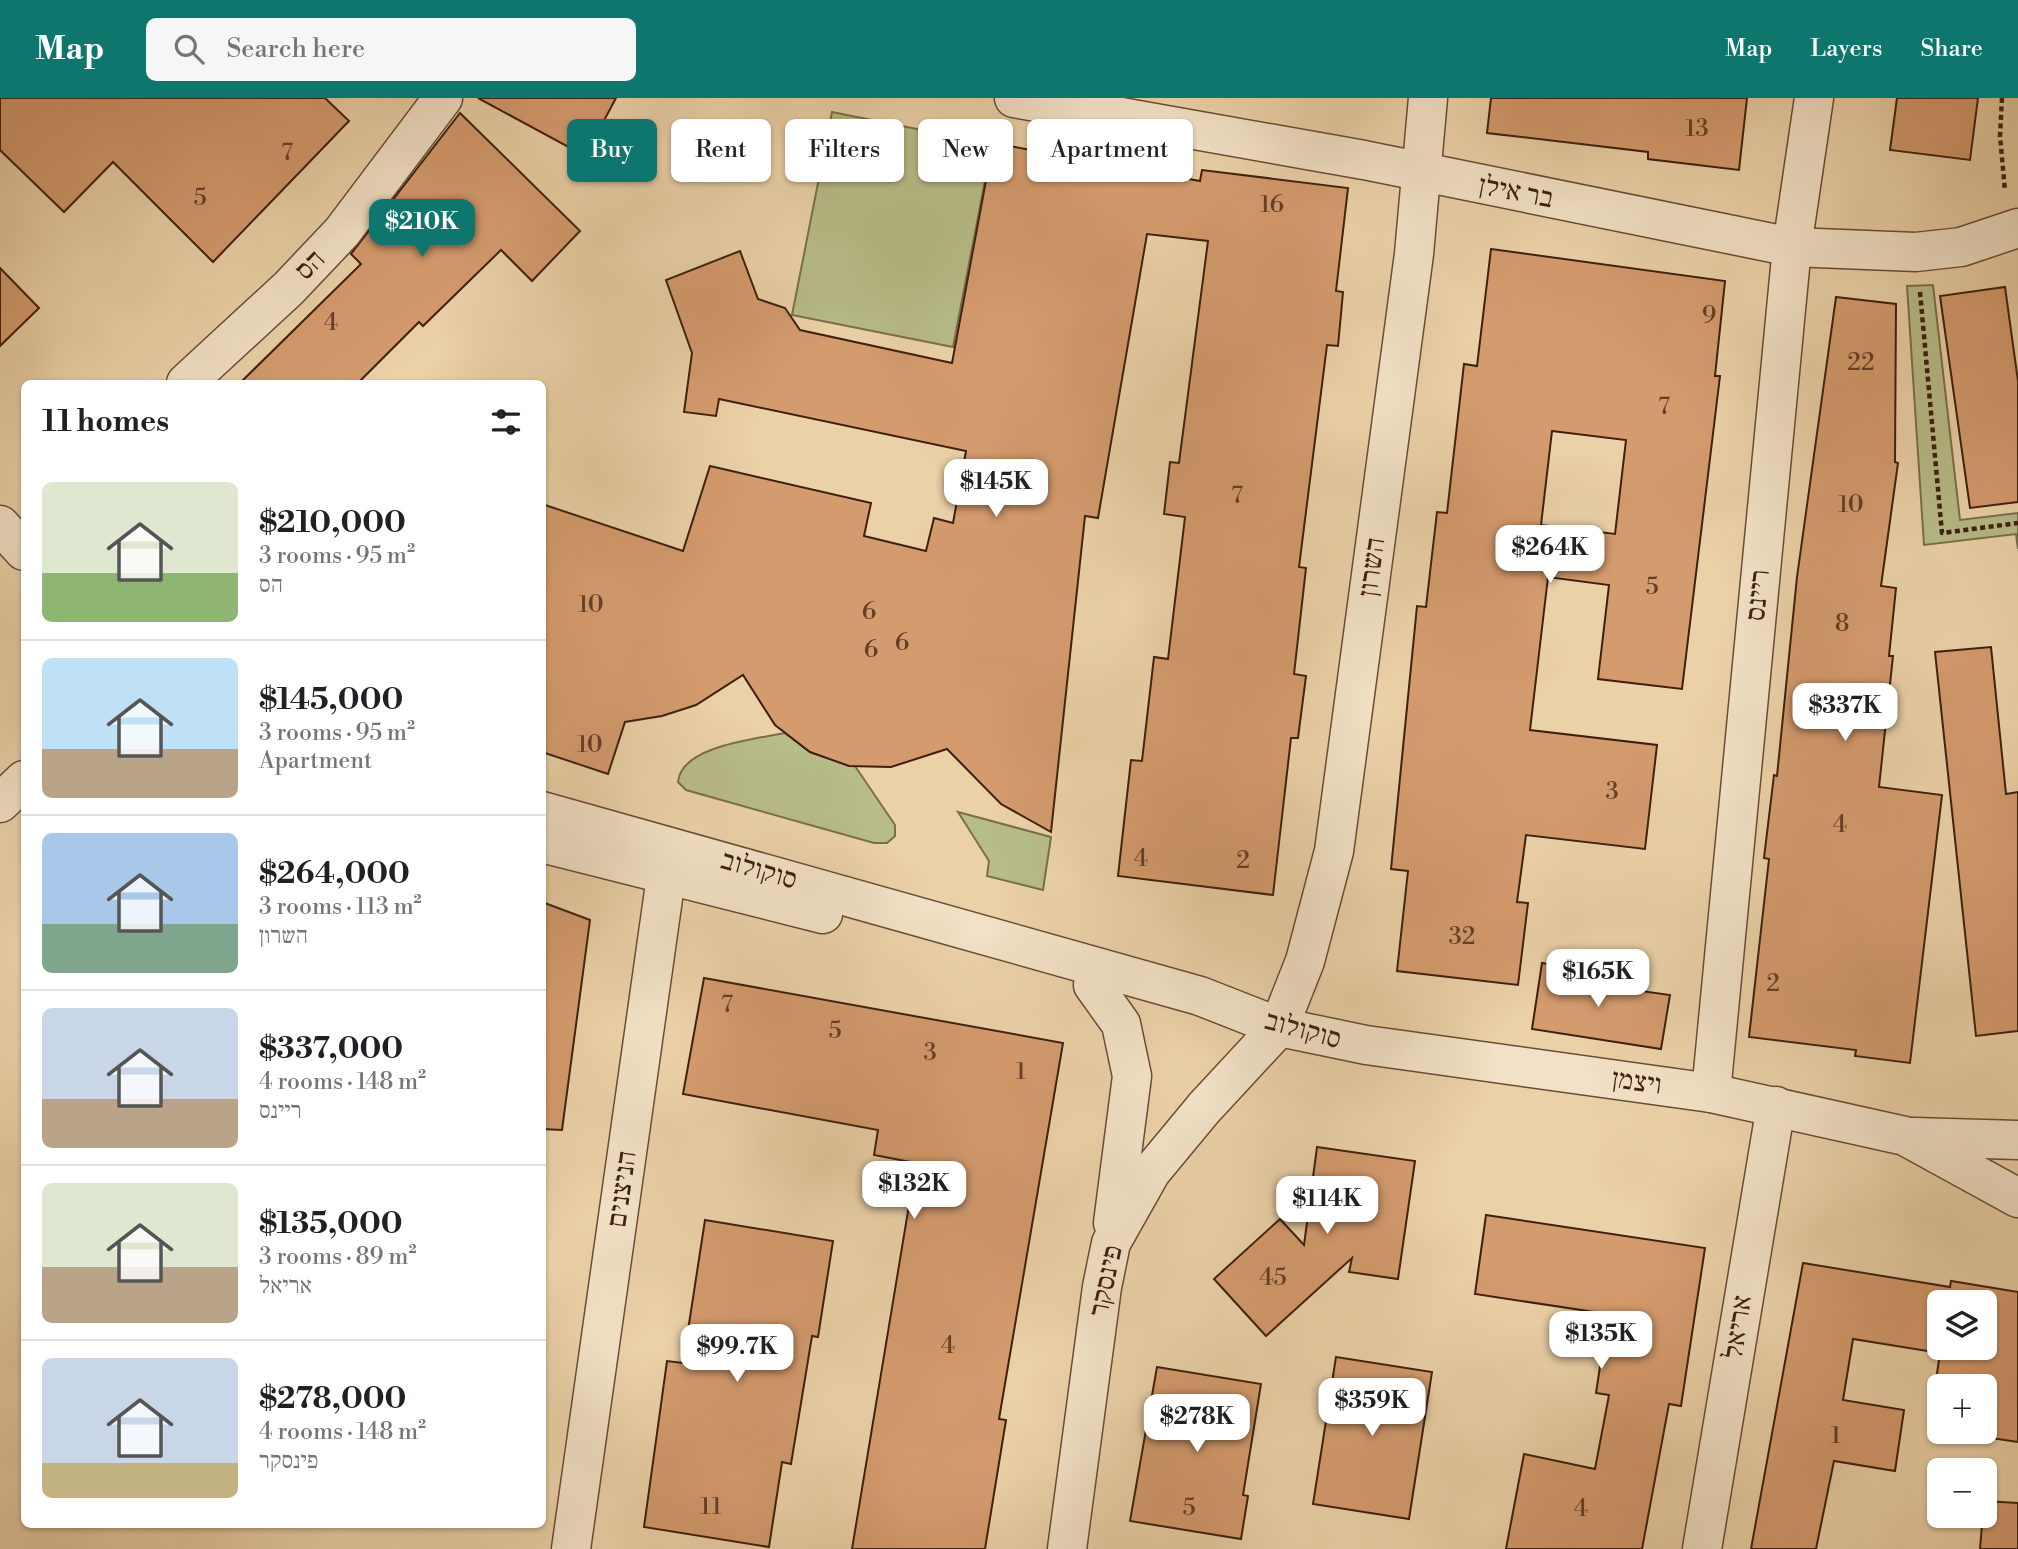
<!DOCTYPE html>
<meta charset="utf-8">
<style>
:root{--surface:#fff;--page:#f6f6f6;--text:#202124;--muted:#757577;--line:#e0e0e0;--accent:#0f766e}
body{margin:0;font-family:"Libre Bodoni","Frank Ruhl Libre",serif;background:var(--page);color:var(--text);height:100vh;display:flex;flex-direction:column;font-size:26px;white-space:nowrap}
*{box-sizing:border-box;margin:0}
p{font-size:23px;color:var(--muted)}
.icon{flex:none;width:38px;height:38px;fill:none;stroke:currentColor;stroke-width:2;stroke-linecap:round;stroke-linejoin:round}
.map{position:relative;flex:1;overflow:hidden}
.details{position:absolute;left:21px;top:282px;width:525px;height:1148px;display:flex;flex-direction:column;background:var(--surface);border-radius:10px;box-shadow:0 2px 5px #0004}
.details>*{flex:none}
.hud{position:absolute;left:567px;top:21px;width:665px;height:63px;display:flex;gap:14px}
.controls{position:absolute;left:1927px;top:1192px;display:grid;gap:14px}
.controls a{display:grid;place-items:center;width:70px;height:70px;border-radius:10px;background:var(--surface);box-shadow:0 2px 5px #0004;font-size:35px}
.price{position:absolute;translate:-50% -60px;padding:0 16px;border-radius:14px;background:#fff;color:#222;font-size:23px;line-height:46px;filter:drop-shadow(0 2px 4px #0008)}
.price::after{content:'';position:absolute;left:50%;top:42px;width:21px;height:16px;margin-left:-10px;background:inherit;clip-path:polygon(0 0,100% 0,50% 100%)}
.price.on{background:var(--accent);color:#fff}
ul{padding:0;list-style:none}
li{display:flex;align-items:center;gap:21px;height:175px;padding:0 21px}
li+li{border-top:2px solid var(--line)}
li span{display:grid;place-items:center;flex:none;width:196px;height:140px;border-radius:10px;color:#555}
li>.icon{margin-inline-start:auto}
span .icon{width:84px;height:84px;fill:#fffc;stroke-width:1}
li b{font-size:30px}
h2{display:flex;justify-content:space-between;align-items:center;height:84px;padding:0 21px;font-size:30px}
.tag{padding:0 24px;border-radius:10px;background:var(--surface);box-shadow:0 2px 5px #0004;font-size:24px;line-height:63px}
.tag.on{background:var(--accent);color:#fff}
header{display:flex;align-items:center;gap:42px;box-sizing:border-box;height:98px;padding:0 35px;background:var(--accent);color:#fff}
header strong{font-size:33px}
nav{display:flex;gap:38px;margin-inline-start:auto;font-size:24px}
.search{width:490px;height:63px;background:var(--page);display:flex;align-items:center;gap:18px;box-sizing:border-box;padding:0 24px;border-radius:10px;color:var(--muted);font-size:26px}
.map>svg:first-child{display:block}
.green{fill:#b7bc88;stroke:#7b6e4c;stroke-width:2}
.building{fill:#d49b6e;stroke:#3f1f0f;stroke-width:2;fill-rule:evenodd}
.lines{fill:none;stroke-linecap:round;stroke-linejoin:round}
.minor-casing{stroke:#6a4c35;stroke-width:41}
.path{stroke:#3f1f0f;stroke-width:4.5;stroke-dasharray:5 3.5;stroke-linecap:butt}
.minor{stroke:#f2e1c6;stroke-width:38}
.labels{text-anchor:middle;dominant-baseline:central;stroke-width:6;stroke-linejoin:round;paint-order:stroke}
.number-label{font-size:24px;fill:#643e27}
.street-label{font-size:28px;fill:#3f1f0f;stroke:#f2e1c6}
</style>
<header>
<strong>Map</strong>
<div class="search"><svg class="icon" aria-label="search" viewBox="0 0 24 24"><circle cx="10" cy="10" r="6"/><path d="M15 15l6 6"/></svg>Search here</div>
<nav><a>Map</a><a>Layers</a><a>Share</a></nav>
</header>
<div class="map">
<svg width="2018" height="1451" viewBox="0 0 2018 1451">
<rect width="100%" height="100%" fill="#ebd1a8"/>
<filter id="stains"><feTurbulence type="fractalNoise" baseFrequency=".00286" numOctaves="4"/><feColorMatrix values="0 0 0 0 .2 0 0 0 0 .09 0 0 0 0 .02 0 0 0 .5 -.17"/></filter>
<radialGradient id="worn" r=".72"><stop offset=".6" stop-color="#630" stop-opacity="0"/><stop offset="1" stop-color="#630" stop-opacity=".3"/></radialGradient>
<g class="green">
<path d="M832,14L992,46L953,249L792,217Z"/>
<path d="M1933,187L1960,422L2018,415V451L2016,436L1924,447L1907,188Z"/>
<path d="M785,635L810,654L855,668L895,727V738L887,745H874L686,692L678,684C681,648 756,641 785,635Z"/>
<path d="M958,714L1051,739L1043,792L987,778L989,763Z"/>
</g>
<g class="building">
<path d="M0,0H325L349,23L213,164L113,64L64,114L0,52Z"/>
<path d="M478,0H616L585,58Z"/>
<path d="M1491,0H1747L1739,72L1648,61V54L1487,35Z"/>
<path d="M1897,0H1978L1970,62L1890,52Z"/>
<path d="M460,15L580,133L532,183L501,152L423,228L419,224L358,285H240L361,166L351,156Z"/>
<path d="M993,45L1200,83L1202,72L1348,90L1336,193L1343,194L1338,248L1327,247L1299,469L1306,470L1294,576L1306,578L1298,640H1291L1273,797L1118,778L1131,662L1142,663L1154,559L1168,561L1185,419L1164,416L1170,364L1179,365L1208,143L1147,136L1098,420L1085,418L1051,734L1001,706L947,651L891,669L849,668L810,654L775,627L743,577L696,607L662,618L625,624L608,676L542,654V406L683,453L710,368L871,405L864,438L926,453L934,420L953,425L966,353L719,301L716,318L684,314L692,255L666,182L740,153L758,201L785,210L800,232L952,265Z"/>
<path d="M1491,151L1725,183L1715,278H1720L1682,591L1598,581L1609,487L1548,479L1530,632L1657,647L1645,751L1526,737L1517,804L1528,805L1518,887L1397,873L1408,773L1391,771L1417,508L1426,509L1437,414L1447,415L1464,266L1477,268ZM1552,333L1626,342L1615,436L1541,427Z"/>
<path d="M0,170L39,210L0,248Z"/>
<path d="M2005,189L2018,283V404L1970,410L1940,198Z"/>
<path d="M1836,199L1896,206L1895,364L1898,365L1881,488L1896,490L1889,558H1893L1879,689L1942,697L1910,965L1855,958L1856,952L1749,939L1769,761L1764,760L1774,677L1777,678L1797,479Z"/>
<path d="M1991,549L2006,696L2018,694V933L1976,938L1935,554Z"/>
<path d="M542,804L590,822L562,1032L542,1031Z"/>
<path d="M1542,865L1600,874L1599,887L1670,897L1661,951L1532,931Z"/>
<path d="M704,880L1063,945L999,1321L1006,1322L985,1451H852L916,1065L874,1057L878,1032L683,996Z"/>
<path d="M1317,1049L1415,1063L1398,1181L1349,1174L1352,1160L1266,1238L1214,1181L1280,1121L1304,1147Z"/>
<path d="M1486,1117L1705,1150L1681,1308L1669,1306L1642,1451H1506L1524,1356L1595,1371L1609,1297L1596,1295L1608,1216L1475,1196Z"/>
<path d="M705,1122L833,1143L818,1239L812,1238L791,1366L782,1364L769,1449L644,1429L667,1263L683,1265Z"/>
<path d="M1803,1165L1950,1189L1951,1183L2018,1194V1344L1951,1334H1984V1288H1939V1332L1929,1330L1940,1255L1853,1241L1843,1302L1904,1312L1895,1373L1834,1363L1816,1451H1751ZM1939,1204H1984V1250H1939Z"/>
<path d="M1336,1259L1432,1274L1409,1421L1313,1406Z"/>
<path d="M1157,1269L1261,1286L1243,1397L1248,1398L1241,1441L1130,1423Z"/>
<path d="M1984,1403L2018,1405V1451H1980Z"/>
</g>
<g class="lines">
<g class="minor-casing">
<g id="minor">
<path d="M1014,0L1364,62L1792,149L1916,154L1961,149L2018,130"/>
<path d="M186,285L289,190L342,134L443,0"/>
<path d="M0,427L24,453"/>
<path d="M0,705L24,682"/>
<path d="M542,713L1200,898L1279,929L1366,947L1711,995L1905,1038L2018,1100"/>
<path d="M542,745L823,816"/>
<path d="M1093,887L1121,926L1132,978L1113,1125"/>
<path d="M1711,995L1792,149L1814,0"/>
<path d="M1914,1039L2018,1042"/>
<path d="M571,1451L666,779L652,757"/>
<path d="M1067,1451L1102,1189L1111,1145L1151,1074L1204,1010L1279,929L1305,863L1334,753L1414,156L1428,0"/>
<path d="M1702,1451L1776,1008"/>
</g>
</g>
<g class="path">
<path d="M2002,0L2000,38L2005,93"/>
<path d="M1920,194L1942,435L2018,425"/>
</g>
<use href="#minor" class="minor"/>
</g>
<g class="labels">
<g class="number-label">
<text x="1697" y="31">13</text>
<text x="287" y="55">7</text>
<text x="200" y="100">5</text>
<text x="1272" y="107">16</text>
<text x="1709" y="218">9</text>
<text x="331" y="225">4</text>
<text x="1861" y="265">22</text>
<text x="1664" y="309">7</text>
<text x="1237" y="398">7</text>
<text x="1851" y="407">10</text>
<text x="1652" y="489">5</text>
<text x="591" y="507">10</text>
<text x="869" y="514">6</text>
<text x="1842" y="526">8</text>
<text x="902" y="545">6</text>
<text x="871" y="552">6</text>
<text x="590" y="647">10</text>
<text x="1612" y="694">3</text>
<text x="1840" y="727">4</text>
<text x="1141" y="761">4</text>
<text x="1243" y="763">2</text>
<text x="1462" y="839">32</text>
<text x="1773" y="886">2</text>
<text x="727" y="907">7</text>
<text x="835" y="933">5</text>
<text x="930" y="955">3</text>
<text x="1021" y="974">1</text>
<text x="1273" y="1180">45</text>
<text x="948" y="1248">4</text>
<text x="1836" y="1338">1</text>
<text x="711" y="1409">11</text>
<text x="1189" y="1410">5</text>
<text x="1581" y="1411">4</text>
</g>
<g class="street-label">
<text transform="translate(1516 94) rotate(11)">בר אילן</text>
<text transform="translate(310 167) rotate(-46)">הס</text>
<text transform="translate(1372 469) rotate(-82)">השרון</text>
<text transform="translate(1758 497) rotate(-84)">ריינס</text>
<text transform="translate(759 772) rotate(16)">סוקולוב</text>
<text transform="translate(1303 932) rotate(15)">סוקולוב</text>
<text transform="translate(1637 984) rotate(8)">ויצמן</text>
<text transform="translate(622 1091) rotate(-82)">הניצנים</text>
<text transform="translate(1106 1183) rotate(-78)">פינסקר</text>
<text transform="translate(1738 1229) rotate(-81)">אריאל</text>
</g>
</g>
<rect width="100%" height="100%" filter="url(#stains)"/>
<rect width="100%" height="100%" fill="url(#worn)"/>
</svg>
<div class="controls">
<a><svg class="icon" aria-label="layers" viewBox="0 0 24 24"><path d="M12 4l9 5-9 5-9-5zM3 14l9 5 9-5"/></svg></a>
<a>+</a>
<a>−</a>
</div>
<b class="price on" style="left:422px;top:161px">$210K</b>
<b class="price" style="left:996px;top:421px">$145K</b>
<b class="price" style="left:1550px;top:487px">$264K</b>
<b class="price" style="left:1845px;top:645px">$337K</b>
<b class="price" style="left:1598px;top:911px">$165K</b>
<b class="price" style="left:914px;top:1123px">$132K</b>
<b class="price" style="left:1327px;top:1138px">$114K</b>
<b class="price" style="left:1601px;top:1273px">$135K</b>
<b class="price" style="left:737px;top:1286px">$99.7K</b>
<b class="price" style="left:1372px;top:1340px">$359K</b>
<b class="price" style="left:1197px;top:1356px">$278K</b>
<div class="hud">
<a class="tag on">Buy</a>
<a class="tag">Rent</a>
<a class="tag">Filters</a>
<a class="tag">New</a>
<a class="tag">Apartment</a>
</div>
<section class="details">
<h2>11 homes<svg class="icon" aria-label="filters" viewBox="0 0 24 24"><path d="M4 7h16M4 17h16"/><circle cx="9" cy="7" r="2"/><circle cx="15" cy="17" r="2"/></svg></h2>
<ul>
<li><span style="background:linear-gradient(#dfe7d0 65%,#8fb573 0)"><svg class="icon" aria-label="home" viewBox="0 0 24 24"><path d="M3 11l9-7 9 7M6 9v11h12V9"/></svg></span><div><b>$210,000</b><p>3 rooms · 95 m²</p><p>הס</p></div></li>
<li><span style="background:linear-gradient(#bfe0f5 65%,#b9a48a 0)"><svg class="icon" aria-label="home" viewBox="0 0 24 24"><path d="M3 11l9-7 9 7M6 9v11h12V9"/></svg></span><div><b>$145,000</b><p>3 rooms · 95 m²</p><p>Apartment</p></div></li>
<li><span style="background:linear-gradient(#a9c7e8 65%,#7fa58c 0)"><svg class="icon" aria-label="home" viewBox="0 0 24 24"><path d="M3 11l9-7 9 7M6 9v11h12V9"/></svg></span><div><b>$264,000</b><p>3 rooms · 113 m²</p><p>השרון</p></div></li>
<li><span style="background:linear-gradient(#c9d6e8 65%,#b9a48a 0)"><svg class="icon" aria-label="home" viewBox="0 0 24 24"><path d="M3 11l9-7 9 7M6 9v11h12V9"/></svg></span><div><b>$337,000</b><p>4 rooms · 148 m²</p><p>ריינס</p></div></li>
<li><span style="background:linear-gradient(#dfe7d0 60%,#b9a48a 0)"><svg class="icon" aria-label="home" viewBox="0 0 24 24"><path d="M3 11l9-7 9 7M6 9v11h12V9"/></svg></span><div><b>$135,000</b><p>3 rooms · 89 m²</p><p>אריאל</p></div></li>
<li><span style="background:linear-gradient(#c9d6e8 75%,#c2b280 0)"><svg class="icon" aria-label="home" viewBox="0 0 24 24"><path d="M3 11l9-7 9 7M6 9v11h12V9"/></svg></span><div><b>$278,000</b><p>4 rooms · 148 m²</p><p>פינסקר</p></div></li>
</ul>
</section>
</div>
